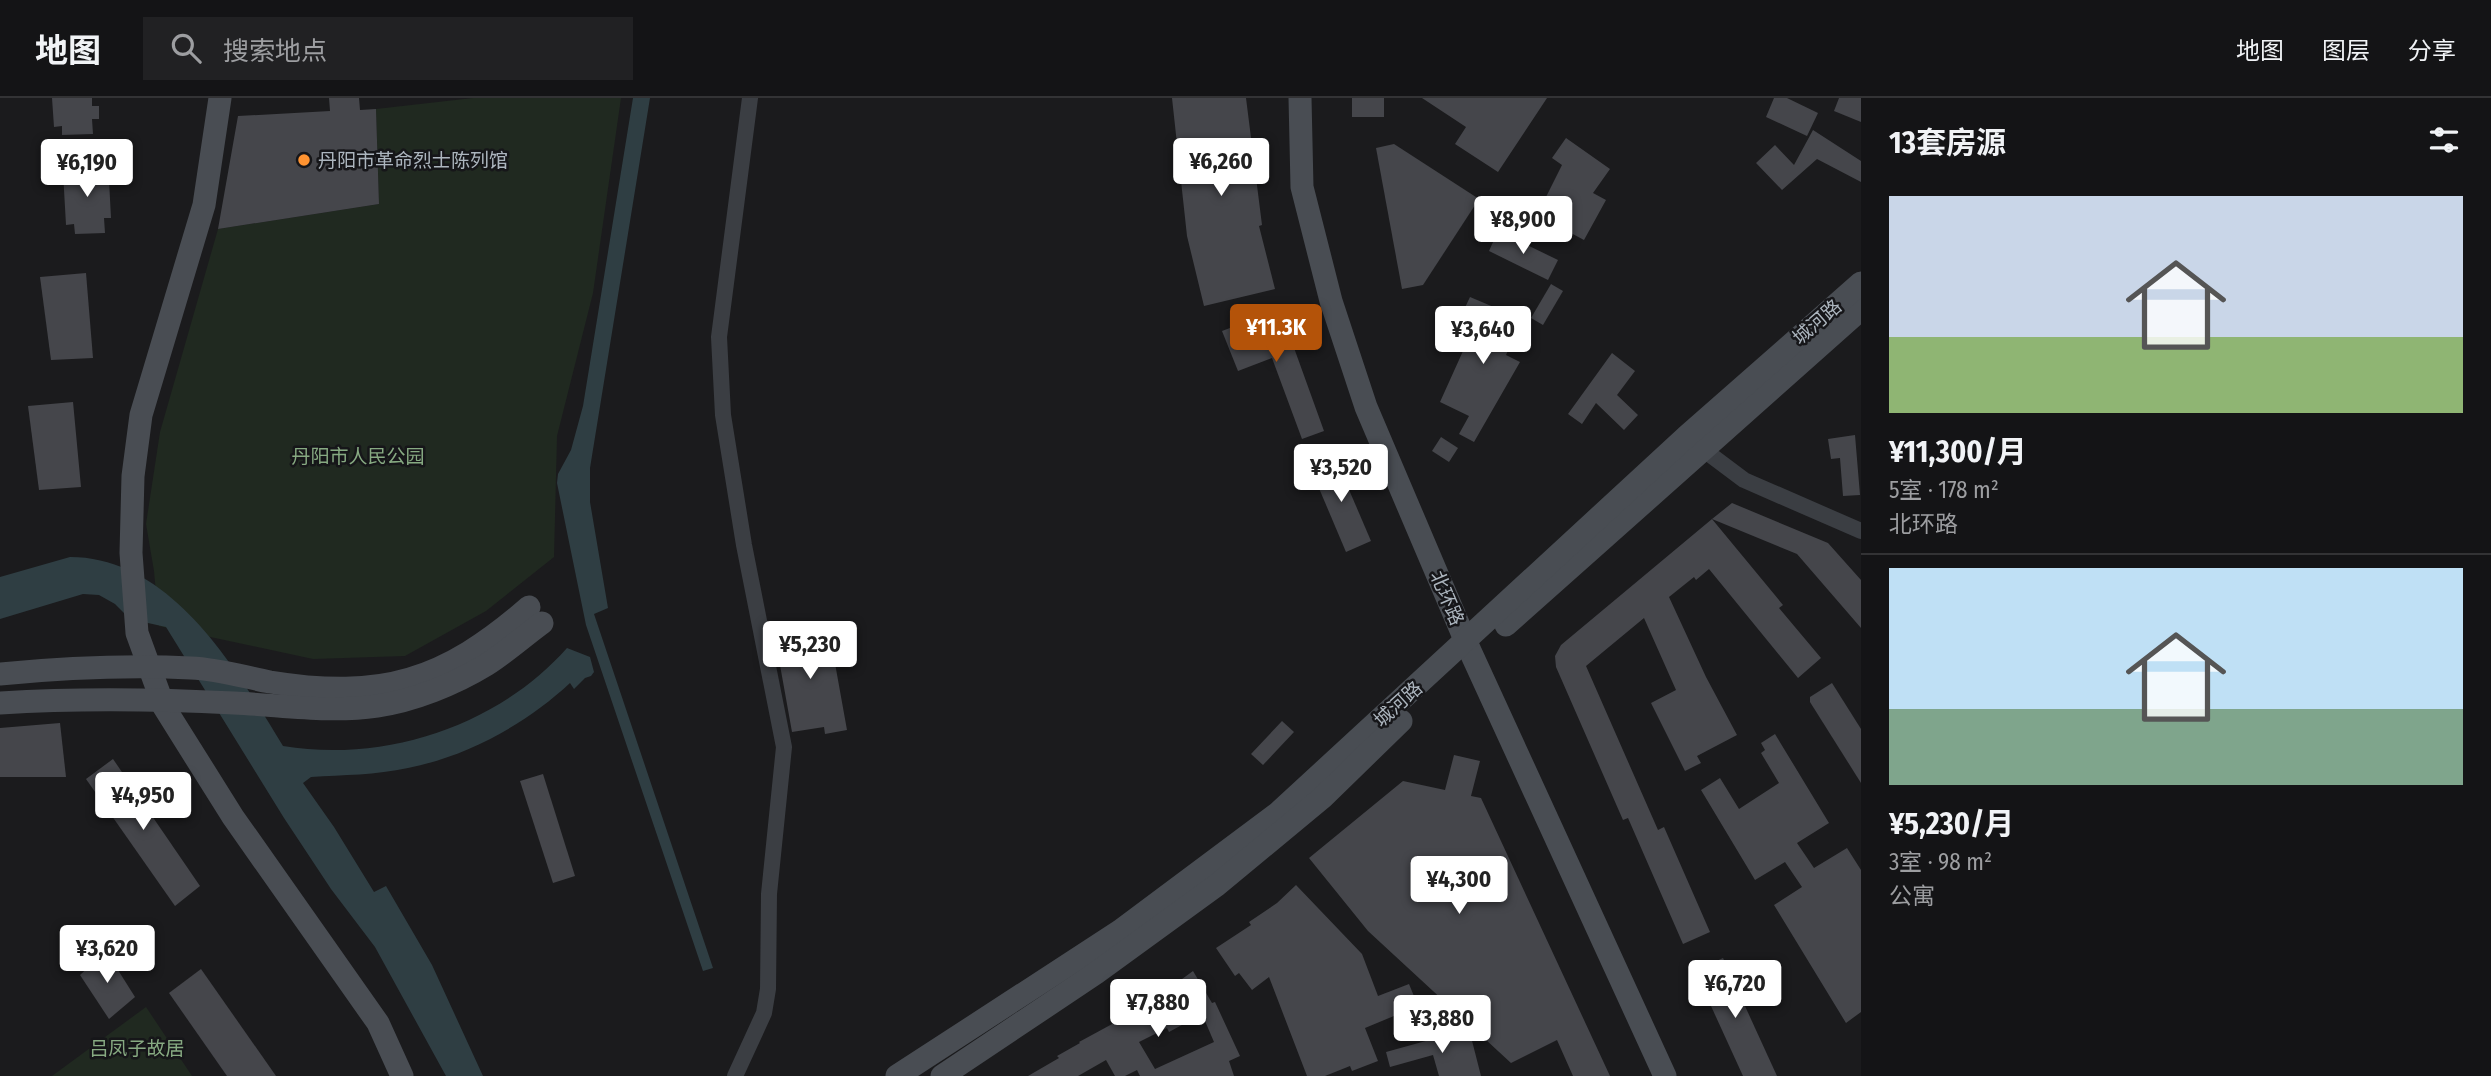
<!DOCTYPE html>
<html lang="zh">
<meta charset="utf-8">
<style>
:root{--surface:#141416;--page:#212123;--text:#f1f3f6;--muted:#9d9ea1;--line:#333335;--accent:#b45309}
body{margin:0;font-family:"Fira Sans Condensed","Noto Sans SC",sans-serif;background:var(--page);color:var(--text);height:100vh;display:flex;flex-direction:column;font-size:26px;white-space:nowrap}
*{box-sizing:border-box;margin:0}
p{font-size:23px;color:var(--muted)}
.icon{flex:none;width:38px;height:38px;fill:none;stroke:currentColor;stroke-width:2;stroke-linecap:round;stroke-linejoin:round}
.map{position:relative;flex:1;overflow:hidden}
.side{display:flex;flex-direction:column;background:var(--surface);width:630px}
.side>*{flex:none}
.price{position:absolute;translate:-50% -60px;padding:0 16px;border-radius:7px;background:#fff;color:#222;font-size:23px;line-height:46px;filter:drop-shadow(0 2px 4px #0008)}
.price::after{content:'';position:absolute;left:50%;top:42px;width:21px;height:16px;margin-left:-10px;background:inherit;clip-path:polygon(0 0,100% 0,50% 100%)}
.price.current{background:var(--accent);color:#fff}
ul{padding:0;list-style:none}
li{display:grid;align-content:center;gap:14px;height:371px;padding:0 28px}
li+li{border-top:2px solid var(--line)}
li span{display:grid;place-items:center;height:217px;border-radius:0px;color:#555}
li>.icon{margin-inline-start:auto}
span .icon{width:126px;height:126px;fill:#fffc;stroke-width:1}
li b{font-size:30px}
h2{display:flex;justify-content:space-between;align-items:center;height:84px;padding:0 28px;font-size:30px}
header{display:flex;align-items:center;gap:42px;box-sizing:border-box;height:98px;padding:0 35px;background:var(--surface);border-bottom:2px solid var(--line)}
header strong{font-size:33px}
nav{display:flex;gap:38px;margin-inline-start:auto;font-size:24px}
.search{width:490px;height:63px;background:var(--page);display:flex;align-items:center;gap:18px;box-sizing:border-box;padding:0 24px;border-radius:0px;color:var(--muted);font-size:26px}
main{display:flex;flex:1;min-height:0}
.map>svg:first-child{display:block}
.green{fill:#202920}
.water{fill:#2f3e43}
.building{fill:#45464b;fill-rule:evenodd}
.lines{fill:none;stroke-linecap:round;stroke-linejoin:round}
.street{stroke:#3b3e43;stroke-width:16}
.secondary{stroke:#494d53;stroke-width:23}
.poi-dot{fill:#ff9331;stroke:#161619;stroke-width:2.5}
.labels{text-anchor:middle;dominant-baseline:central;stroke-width:5;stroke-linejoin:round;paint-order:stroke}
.poi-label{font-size:19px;fill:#acb5be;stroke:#161619;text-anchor:start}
.street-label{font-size:19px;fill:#acb5be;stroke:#161619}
.park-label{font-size:19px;fill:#87aa82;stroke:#161619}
</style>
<header>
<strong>地图</strong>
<div class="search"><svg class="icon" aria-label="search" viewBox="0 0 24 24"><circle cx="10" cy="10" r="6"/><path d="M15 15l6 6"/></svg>搜索地点</div>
<nav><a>地图</a><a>图层</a><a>分享</a></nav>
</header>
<main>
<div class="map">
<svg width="1861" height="978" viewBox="0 0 1861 978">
<rect width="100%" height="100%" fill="#1b1b1d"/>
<g class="green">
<path d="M473,0H621L593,195L557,338L554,459L486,513L405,558L313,561L159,528L154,473L146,426L160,334L218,131L379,106L376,11Z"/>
<path d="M146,909L192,978H52Z"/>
</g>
<g class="water">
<path d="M633,0H650L590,370V404L608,510L594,516L713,870L703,873L586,527L557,385L558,376L571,352L583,308Z"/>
<path d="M70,459C172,459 236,571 283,648C385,665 498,628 567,550L590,559L594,574L591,578L585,580L574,591L570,585C526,626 468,658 408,670C376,677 343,677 311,679L303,685L334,729L374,794L386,788L432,867L483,978H446L375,849L331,791L284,720L166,529L130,521L115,506L99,497L83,496L0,521V479Z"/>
</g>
<g class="building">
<path d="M52,0H92V8H99V21H92L93,36L62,37V28L54,29Z"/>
<path d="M329,0H359L360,12L376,11L379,106L218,131L238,18L330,13Z"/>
<path d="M1172,0H1246L1262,127L1259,128L1275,191L1204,208L1187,138Z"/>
<rect x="1352" y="0" width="32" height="19"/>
<path d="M1422,0H1547L1498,74L1455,46L1466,29Z"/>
<path d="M1774,0H1787L1818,15L1807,38L1766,19Z"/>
<path d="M1839,0H1861V24L1834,13Z"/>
<path d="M1813,32L1861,63V84L1817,61L1782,92L1756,65L1775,47L1794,67Z"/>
<path d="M1566,40L1610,71L1593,95L1606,102L1584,142L1537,117L1562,67L1552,60Z"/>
<path d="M1394,46L1479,101L1423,187L1402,191L1376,50Z"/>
<path d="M101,66L102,82H109L111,120H104L105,135L75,136L74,126L66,127L63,74H70L69,67Z"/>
<path d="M1498,133L1558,162L1548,182L1489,153Z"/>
<path d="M86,175L93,260L51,262L40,179Z"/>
<path d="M1551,186L1563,193L1543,227L1531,220Z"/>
<path d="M1470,199L1522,221L1506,257L1520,264L1474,344L1459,336L1469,318L1440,304L1477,222L1462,216Z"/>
<path d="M1280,211L1324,333L1302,341L1272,260L1238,273L1222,233Z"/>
<path d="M1612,255L1635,273L1617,297L1638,317L1624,332L1596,305L1582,326L1568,316Z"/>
<path d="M73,304L81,389L39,392L28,308Z"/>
<path d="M1855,337L1860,397L1843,398L1840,360L1831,361L1828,341Z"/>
<path d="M1441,339L1458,350L1449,364L1432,353Z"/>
<path d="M1335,359L1371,443L1346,454L1310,369Z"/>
<path d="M1732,405L1828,445L1861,482V530L1797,456L1712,421Z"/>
<path d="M1712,421L1783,507L1779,510L1821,560L1798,580L1709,471L1696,482L1694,479L1669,499L1706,579L1737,637L1697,658L1701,665L1685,673L1651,605L1676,592L1644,520L1586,568L1658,732L1664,729L1710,834L1683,846L1628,720L1623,722L1556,569L1555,558L1561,547Z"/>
<path d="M789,525L792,539L829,532L847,632L825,636L824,629L792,634L773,528Z"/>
<path d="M1832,585L1861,631V685L1810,604V599Z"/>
<path d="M1282,623L1294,634L1263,667L1251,656Z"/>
<path d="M60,625L66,679H0V630Z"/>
<path d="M1775,636L1829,725L1797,745L1814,770L1847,750L1861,772V914L1846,925L1774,807L1802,789L1785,764L1755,782L1701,692L1720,680L1739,711L1779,685L1761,655L1765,652L1761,645Z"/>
<path d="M1454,657L1480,663L1471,698L1481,700L1610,978H1573L1557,942L1511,965L1368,833L1309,760L1403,683L1445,692Z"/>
<path d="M113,661L200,788L175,808L86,681Z"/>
<path d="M543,676L575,778L553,785L520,683Z"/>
<path d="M1296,787L1362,856L1378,898L1409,886L1418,908L1365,930L1378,963L1352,973L1350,968L1325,978H1307L1269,879L1252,892L1239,875L1235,878L1216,850L1251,827L1249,824L1277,805Z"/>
<path d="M106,853L135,899L109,921L80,877Z"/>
<path d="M1723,860L1777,978H1743L1695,873Z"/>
<path d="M201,871L276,978H227L169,895Z"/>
<path d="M1193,873L1212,905L1215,904L1240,958L1229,963L1234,978H1140L1137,972L1125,978H1115L1106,962L1078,978H1028L1059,960L1057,958L1080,945L1079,944L1138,912L1135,907L1178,884ZM1202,916L1214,944L1155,971L1139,944L1167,930L1169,934Z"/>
<path d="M1469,931L1481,978H1439L1433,957L1390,969L1386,954Z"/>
</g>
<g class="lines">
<g class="street">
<path d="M1696,346L1744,382L1861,433"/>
<path d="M735,978L764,915L768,891L769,796L784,649L744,447L723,317L719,239L750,0"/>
</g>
<g class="secondary">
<path d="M220,0L204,107L141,317L133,378L131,455L137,535L164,609L233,719L378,925L402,978"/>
<path d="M1300,0L1302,89L1331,203L1366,309L1466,544L1665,978"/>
<path d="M1506,527L1861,211"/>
<path d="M0,576C63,570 128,567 191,570C218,571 244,579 270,584C382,602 444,583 529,509"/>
<path d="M0,605C78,600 156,601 234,605C282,607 329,615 377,608C413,603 455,586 486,567C505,555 523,539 542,525"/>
<path d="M897,978L1120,833L1278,715L1686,339L1861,185"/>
<path d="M942,978L1096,875L1217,787L1322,700L1401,623"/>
</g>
</g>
<circle class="poi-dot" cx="304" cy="62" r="7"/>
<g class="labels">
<g class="poi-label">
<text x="318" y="62">丹阳市革命烈士陈列馆</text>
</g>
<g class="street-label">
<text transform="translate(1817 224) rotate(-41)">城河路</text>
<text transform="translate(1447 500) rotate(67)">北环路</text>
<text transform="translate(1398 606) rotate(-42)">城河路</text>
</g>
<g class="park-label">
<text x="358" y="358">丹阳市人民公园</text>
<text x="137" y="950">吕凤子故居</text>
</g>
</g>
</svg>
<b class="price" style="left:1221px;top:100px">¥6,260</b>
<b class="price" style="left:87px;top:101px">¥6,190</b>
<b class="price" style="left:1523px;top:158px">¥8,900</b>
<b class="price current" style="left:1276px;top:266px">¥11.3K</b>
<b class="price" style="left:1483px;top:268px">¥3,640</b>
<b class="price" style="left:1341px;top:406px">¥3,520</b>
<b class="price" style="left:810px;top:583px">¥5,230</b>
<b class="price" style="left:143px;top:734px">¥4,950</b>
<b class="price" style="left:1459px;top:818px">¥4,300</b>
<b class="price" style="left:107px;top:887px">¥3,620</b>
<b class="price" style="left:1735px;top:922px">¥6,720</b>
<b class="price" style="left:1158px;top:941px">¥7,880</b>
<b class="price" style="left:1442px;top:957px">¥3,880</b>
</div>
<section class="side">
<h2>13套房源<svg class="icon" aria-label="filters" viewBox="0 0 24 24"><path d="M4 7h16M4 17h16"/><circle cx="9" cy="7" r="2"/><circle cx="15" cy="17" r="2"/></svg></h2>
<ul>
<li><span style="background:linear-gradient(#c9d6e8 65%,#8fb573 0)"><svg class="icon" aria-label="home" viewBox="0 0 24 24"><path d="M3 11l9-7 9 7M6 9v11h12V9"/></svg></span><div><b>¥11,300/月</b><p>5室 · 178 m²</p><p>北环路</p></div></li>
<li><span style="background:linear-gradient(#bfe0f5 65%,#7fa58c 0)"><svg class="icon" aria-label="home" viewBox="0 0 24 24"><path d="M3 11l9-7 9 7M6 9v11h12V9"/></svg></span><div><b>¥5,230/月</b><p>3室 · 98 m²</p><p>公寓</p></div></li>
</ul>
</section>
</main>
